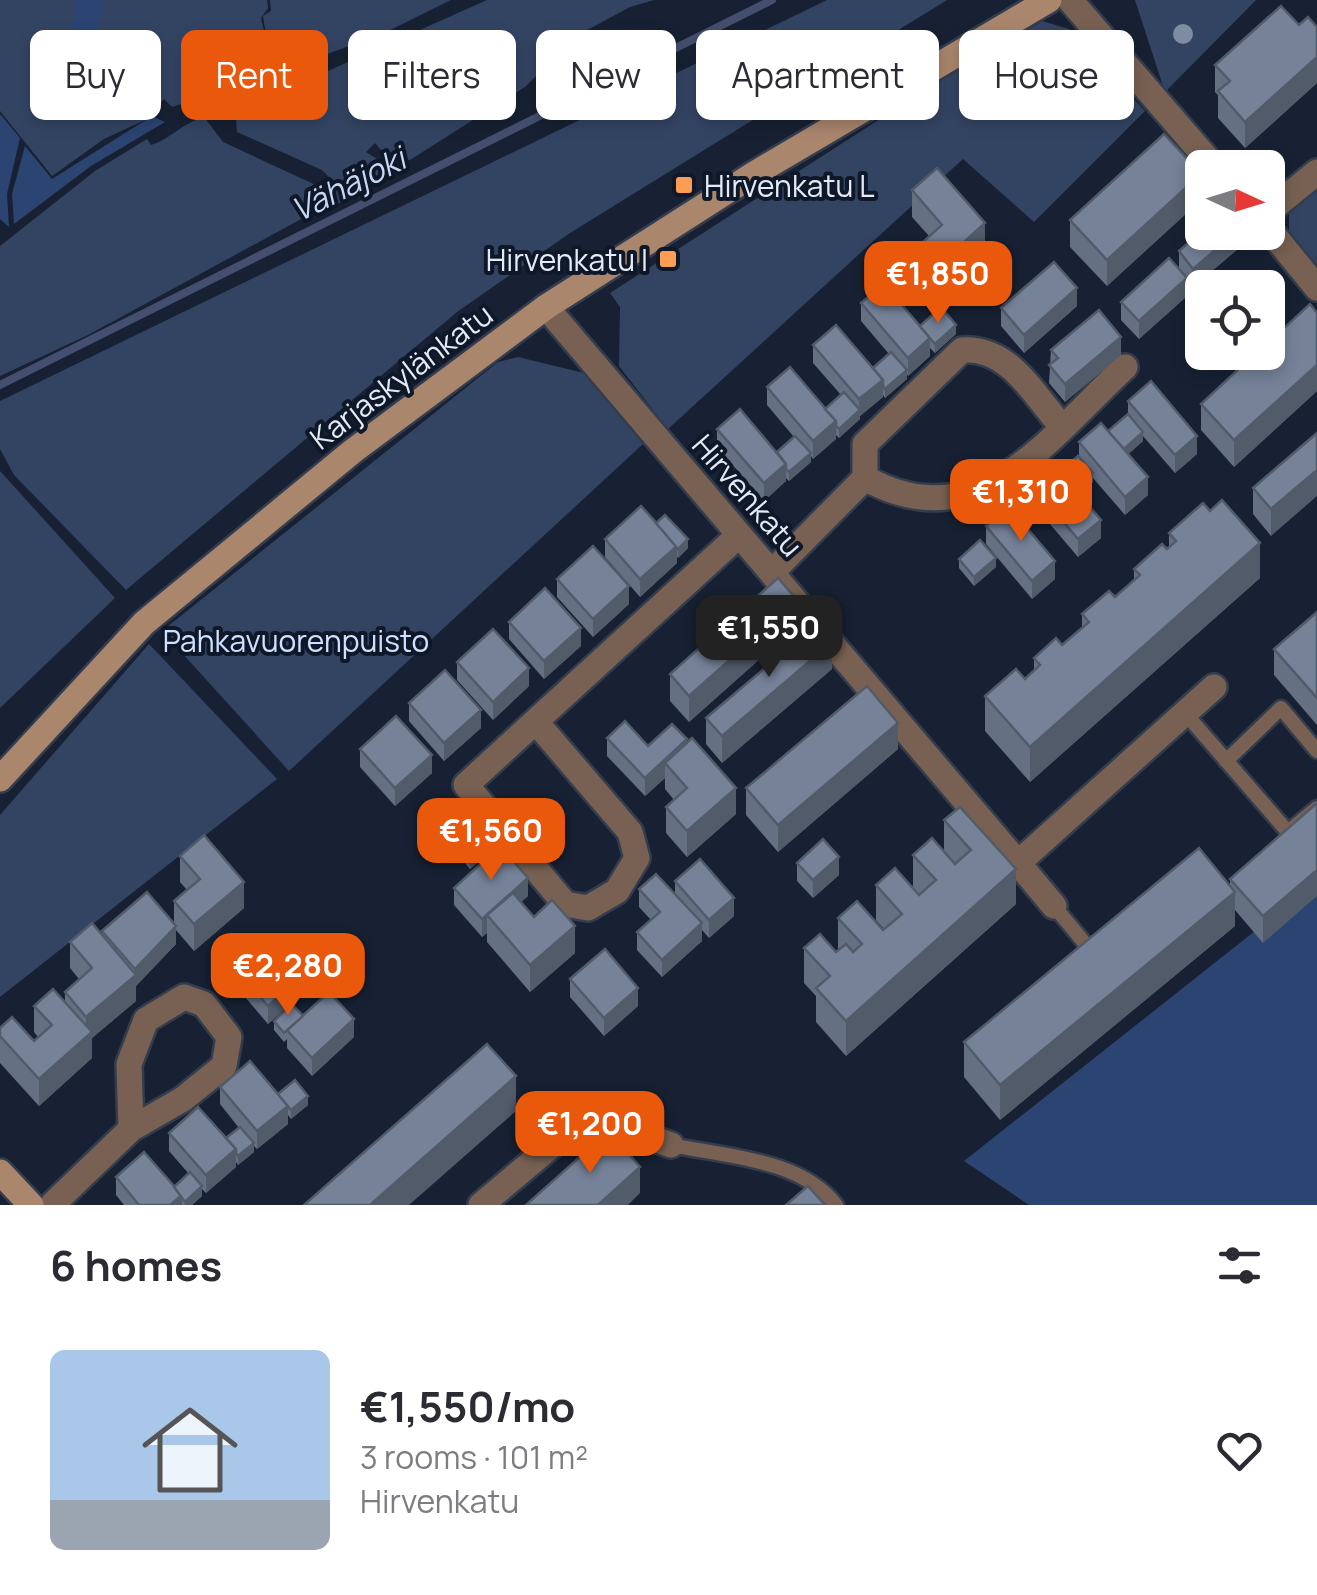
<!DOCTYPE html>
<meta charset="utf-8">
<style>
:root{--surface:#fff;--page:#f2f2f3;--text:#2b2b33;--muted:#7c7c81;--line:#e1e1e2;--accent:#ea580c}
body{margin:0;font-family:Manrope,sans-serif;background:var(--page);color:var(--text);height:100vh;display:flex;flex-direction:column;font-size:38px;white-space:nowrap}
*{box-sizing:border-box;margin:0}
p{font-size:32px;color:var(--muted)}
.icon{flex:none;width:55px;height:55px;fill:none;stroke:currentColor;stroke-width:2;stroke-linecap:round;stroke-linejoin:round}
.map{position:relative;height:1205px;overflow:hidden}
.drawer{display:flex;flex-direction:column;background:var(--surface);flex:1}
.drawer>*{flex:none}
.top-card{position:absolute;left:30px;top:30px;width:1258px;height:90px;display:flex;gap:20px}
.needle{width:65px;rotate:94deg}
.tools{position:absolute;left:1185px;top:150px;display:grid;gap:20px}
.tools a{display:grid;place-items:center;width:100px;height:100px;border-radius:15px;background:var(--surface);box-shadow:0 5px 15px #0003;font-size:50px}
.price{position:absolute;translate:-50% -85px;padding:0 22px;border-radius:20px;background:var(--accent);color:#fff;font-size:32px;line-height:65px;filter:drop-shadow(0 2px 5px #0008)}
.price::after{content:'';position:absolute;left:50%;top:60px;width:30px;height:22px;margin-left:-15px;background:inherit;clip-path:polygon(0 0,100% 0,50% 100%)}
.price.selected{background:#222;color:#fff}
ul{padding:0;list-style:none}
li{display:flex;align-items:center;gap:30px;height:250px;padding:0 50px}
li+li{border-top:2px solid var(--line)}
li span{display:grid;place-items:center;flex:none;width:280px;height:200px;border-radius:15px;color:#555}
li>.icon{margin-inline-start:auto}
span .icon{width:120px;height:120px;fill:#fffc;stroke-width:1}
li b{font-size:42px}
h2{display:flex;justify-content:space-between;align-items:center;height:120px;padding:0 50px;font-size:42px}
.tag{padding:0 35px;border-radius:15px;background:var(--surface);box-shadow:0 5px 15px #0003;font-size:35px;line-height:90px}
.tag.selected{background:var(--accent);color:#fff}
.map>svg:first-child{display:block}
.green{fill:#334463}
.forest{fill:#2b4471}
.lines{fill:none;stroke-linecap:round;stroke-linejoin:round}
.stream{stroke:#444e6e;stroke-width:8}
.lane-casing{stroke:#343d4e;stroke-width:19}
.street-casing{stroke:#343d4e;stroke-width:30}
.secondary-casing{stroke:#343d4e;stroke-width:30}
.lane{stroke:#786152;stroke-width:14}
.street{stroke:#786152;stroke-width:25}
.secondary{stroke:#aa866d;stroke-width:25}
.tree{fill:#7d8ba3}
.wall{fill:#657083}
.shaded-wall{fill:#525b6a}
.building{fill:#758298;stroke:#525b6a;stroke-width:2.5}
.poi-dot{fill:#fd9d54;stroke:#0e1828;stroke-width:4}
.labels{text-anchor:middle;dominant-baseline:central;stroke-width:8;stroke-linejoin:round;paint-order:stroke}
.poi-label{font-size:30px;fill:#e4ebf7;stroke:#0e1828;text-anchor:start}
.street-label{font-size:30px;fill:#e4ebf7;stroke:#0e1828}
.park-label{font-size:30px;fill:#d0e1ff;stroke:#0e1828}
.water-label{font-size:32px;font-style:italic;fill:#c7d8f5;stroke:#0e1828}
</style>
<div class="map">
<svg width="1317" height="1205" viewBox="0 0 1317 1205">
<rect width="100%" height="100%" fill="#172133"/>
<g class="green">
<path d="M0,0H267L268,8L261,18L269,54L263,16L271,11L270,0H451L384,33L279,72L272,65L275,74L172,107L164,99L145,120L104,139L52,176L0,111Z"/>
<path d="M487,0H654L630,7L578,35L525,87L410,160L387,157L375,143L366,152L380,161L378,174L356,197L314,212L88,335L0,376V246L95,171L147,139L151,145C171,139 179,125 204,117L223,142L320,187L329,177L322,170L237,132L236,119L245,108Z"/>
<path d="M827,0H947L570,233L457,312L126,590L14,475L0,449V401Z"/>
<path d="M1135,0H1256L1165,92Z"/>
<path d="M1035,19L1069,29L1145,111L1034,222L963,159L668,429L619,366L620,307L610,293Z"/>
<path d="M1317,190V267L1289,233V213Z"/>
<path d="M518,357L584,373L643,444L289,771L162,631L498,362Z"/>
<path d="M0,471L115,598L0,708Z"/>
<path d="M149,644L277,779L0,997V815Z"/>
</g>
<g class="forest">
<path d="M76,0H104L99,32L62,36L75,19Z"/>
<path d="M0,114L20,138L7,194L9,227L0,219Z"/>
<path d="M152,116L165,122L91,166L14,224L12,194L25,146L52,179Z"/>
<path d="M1317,882V1205H1029L964,1161Z"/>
</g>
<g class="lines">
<path class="stream" d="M0,385L772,0"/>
<g class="lane-casing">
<g id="lane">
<path d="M1185,713L1288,832L1317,808"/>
<path d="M1226,761L1281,708L1317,751"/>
<path d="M1054,906L1092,952L1089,954"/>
<path d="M671,1145C724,1156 801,1159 836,1205"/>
</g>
</g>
<g class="street-casing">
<g id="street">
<path d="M1070,0L1215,168"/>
<path d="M1268,212L1317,172"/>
<path d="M1268,228L1317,288"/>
<path d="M546,307L1018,863L1214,687"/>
<path d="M865,478V444L962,350C1009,347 1033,393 1061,426"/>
<path d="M772,572L865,478C979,542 1049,437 1125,367"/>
<path d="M536,722L630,832L637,858L617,891L588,908L565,904L466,785L738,536"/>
<path d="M1018,863L1054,906"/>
<path d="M52,1205L131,1129L183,1099L224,1066L229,1037L204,1004L184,997L146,1020L129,1064L131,1129"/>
<path d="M481,1205L588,1115L671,1145"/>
</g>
</g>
<g class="secondary-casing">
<g id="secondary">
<path d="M0,779L144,623L353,451L546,307L754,174L1049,0"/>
<path d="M0,1172L31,1205"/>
</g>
</g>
<use href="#lane" class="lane"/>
<use href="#street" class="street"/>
<use href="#secondary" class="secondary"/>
</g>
<circle class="tree" cx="1183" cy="34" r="10"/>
<g class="wall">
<path d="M1299,25L1317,27V83L1245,148L1218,118V95L1215,92V65Z"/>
<path d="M912,190L985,249L933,296L915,276V249L929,236L912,217Z"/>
<path d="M1201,200L1107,286L1070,247V220Z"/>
<path d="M1239,232V248L1193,287L1187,279V296L1139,339L1121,320V302L1179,269V251Z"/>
<path d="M861,303L920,326L956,334L935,353L930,348V356L908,376L907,374V379L885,398L883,395V397L860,416V419L839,438L836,435V439L813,459L811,456V462L789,481L786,478V481L764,501L717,447V429L777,452L794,437L767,405V387L825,409L841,395L813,363V345L873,368L889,354L861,321Z"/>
<path d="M1077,306L1024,353L1001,326V308Z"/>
<path d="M1317,313V391L1234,467L1201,430V404Z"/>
<path d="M1051,350L1121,355L1065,402L1049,383Z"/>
<path d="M1128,401L1197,454L1175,473L1143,436V441L1128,454L1148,495L1125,515L1093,478V482L1080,495L1101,538L1078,557L1032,503V485L1060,471L1079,457V442L1108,431L1128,415Z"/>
<path d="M1317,433L1271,536L1253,514V488Z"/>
<path d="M656,523L688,548L678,558L677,556V563L640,597L605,557V539Z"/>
<path d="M986,526L1055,579L1032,599L986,544Z"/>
<path d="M1169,533L1260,578L1030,782L985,731V696L1025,679L1034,671V658L1062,645L1082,627V614L1115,597L1134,580V569L1169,547Z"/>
<path d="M959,559L996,567L974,586L959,568Z"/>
<path d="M557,579L629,604L593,637L557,597Z"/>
<path d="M1317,612V725L1274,675V649Z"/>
<path d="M509,622L581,646L544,679L509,639Z"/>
<path d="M797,626L689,722L670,701V674Z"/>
<path d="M457,662L529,686L493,720L457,680Z"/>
<path d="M832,669L722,763L706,744V718Z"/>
<path d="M409,703L481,728L444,761L409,721Z"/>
<path d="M607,738L648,746L687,743L736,814L687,857L666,833V807L674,800L665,789V778L645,796L607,756Z"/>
<path d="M360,749L432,773L395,806L360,767Z"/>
<path d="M898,749L778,852L746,815V788Z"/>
<path d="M1317,803L1263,943L1235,910V926L1000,1120L964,1077V1042L1230,886V879Z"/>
<path d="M944,820L1016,904L846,1056L816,1022V996L804,983V948L836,952L838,951V918L884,929L876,920V885L913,888V855L944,852Z"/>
<path d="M454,841L490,852L470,869L454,850Z"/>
<path d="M180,856L244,908L194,951L176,930V944L136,986V1001L92,1038V1058L39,1106L0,1063V1028L34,1041L38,1037L34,1032V1006L65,1001V992L79,979L70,968V942L102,935V931L174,924V901L187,890L180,882Z"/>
<path d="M797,863L839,875L813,898L797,881Z"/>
<path d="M675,881L734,916L709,938L702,930V941L662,977L637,950V932L651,920L639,907V889L675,894Z"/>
<path d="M454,888L528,896L521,902L534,917L575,953L530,992L487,942V933L482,937L454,905Z"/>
<path d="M223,961L257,968L313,983L268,1024L245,997V988L242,990L223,971Z"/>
<path d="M570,979L638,1006L604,1036L570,997Z"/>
<path d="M303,1016L354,1037L312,1076L287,1048V1039L284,1042L274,1030V1021Z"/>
<path d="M220,1087L278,1094L308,1105L291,1119L288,1115V1124L257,1149L254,1146V1152L238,1165L236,1162V1167L206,1193L202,1189V1196L192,1205H124L116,1195V1177L174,1187L189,1174L169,1151V1133L226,1138L239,1128L220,1104Z"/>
</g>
<g class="shaded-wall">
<path d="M1317,57V83L1245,148V122Z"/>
<path d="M1201,174V200L1107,286V260Z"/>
<path d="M985,223V249L933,296V270Z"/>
<path d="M1236,232H1239V248L1193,287V269Z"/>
<path d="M1187,278V296L1139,339V321Z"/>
<path d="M1077,288V306L1024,353V335Z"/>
<path d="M956,325V334L935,353V344Z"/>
<path d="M1121,337V355L1065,402V384Z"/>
<path d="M930,338V356L908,376V358Z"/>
<path d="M1317,365V391L1234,467V440Z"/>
<path d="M907,370V379L885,398V389Z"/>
<path d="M883,380V397L860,416V419L839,438V429L859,411V399Z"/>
<path d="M836,421V439L813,459V441Z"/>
<path d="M1143,432V441L1122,460V451Z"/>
<path d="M1197,436V454L1175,473V455Z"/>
<path d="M811,453V462L789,481V472Z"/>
<path d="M786,464V481L764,501V483Z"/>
<path d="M1317,470V496L1271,536V509Z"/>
<path d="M1093,473V482L1072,501V492Z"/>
<path d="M1148,477V495L1125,515V497Z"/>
<path d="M1101,520V538L1078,557V539Z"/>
<path d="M688,539V548L678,558V549Z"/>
<path d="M1260,543V578L1030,782V747Z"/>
<path d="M677,546V563L640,597V579Z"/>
<path d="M996,558V567L974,586V577Z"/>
<path d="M1055,561V579L1032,599V581Z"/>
<path d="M629,586V604L593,637V619Z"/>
<path d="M797,600V626L689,722V696Z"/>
<path d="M581,628V646L544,679V661Z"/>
<path d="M832,642V669L722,763V736Z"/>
<path d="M529,668V686L493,720V702Z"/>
<path d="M481,710V728L444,761V743Z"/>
<path d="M898,723V749L778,852V825Z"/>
<path d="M687,739V757L665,763V778L645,796V778Z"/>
<path d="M432,755V773L395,806V788Z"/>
<path d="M736,788V814L687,857V831Z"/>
<path d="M490,843V852L470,869V860Z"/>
<path d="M839,857V875L813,898V880Z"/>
<path d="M1016,869V904L846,1056V1021Z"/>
<path d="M1317,870V896L1263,943V916Z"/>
<path d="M528,878V896L495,925L487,915V933L482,937V919Z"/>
<path d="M244,882V908L194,951V924Z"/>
<path d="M1235,892V926L1000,1120V1085Z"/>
<path d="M734,898V916L709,938V920Z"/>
<path d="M702,923V941L662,977V960Z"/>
<path d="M176,926V944L136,986V1001L92,1038V1058L39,1106V1079L86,1037V1017L135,975V969Z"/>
<path d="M575,926V953L530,992V965Z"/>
<path d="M313,965V983L268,1024V1006Z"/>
<path d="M638,988V1006L604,1036V1018Z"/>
<path d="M354,1019V1037L312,1076V1058Z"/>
<path d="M516,1076V1111L409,1205H370Z"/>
<path d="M308,1096V1105L291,1119V1110Z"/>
<path d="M288,1106V1124L257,1149V1131Z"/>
<path d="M254,1143V1152L238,1165V1156Z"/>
<path d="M236,1149V1167L206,1193V1175Z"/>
<path d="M640,1167V1193L628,1205H598Z"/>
<path d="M202,1186V1196L192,1205H185V1202Z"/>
<path d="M182,1195V1205H170Z"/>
</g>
<g class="building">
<path d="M1281,6L1299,25L1308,17L1317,27V57L1245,122L1218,91L1230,81L1215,65Z"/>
<path d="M1164,134L1201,174L1107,260L1070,220Z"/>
<path d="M937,168L985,223L933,270L915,249L942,225L912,190Z"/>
<path d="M1202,231V232H1236L1193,269L1179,251Z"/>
<path d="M1169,258L1187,278L1139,321L1121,302Z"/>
<path d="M1054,262L1077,288L1024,335L1001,308Z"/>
<path d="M884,284L930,338L908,358L861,303Z"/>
<path d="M1310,304L1317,313V365L1234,440L1201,404L1257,352H1268V343Z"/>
<path d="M941,307L956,325L935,344L920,326Z"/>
<path d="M1099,310L1121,337L1065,384L1049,365L1058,358L1051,350Z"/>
<path d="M836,325L883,380L859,399L813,345Z"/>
<path d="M891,352L907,370L885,389L883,386V380L873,368Z"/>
<path d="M790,367L836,421L813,441L767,387Z"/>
<path d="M1151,381L1197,436L1175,455L1128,401Z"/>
<path d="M844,392L860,410L839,429L836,426V421L825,409Z"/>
<path d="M740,409L786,464L764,483L717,429Z"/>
<path d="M1128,414L1143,432L1124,449L1108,431Z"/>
<path d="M1101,423L1148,477L1125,497L1079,442Z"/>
<path d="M1317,433V470L1271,509L1253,488Z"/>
<path d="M795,436L811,453L789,472L786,469V464L777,452Z"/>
<path d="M1078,456L1093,473L1075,490L1060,471Z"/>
<path d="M1055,466L1101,520L1078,539L1032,485Z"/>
<path d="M1222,500L1260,543L1030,747L985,696L1016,669L1025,679L1040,665L1034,658L1056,638L1062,645L1089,622L1082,614L1109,591L1115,597L1140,575L1134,569L1162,544L1167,549L1176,541L1169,533L1203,503L1210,511Z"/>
<path d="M641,506L677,546L640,579L605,539Z"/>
<path d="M1009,507L1055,561L1032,581L986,526Z"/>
<path d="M665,515L688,539L678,549L656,523Z"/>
<path d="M980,540L996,558L974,577L959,559Z"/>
<path d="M593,546L629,586L593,619L557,579Z"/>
<path d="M778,578L797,600L689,696L670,674Z"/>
<path d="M545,588L581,628L544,661L509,622Z"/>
<path d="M1317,612V698L1274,649Z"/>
<path d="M817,624L832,642L722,736L706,718Z"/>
<path d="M493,629L529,668L493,702L457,662Z"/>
<path d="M445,670L481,710L444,743L409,703Z"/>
<path d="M867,686L898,723L778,825L746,788Z"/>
<path d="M396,716L432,755L395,788L360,749Z"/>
<path d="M625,721L648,746L672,724L687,739L645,778L607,738Z"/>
<path d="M692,738L736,788L687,831L666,807L687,788L665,763Z"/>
<path d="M1317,803V870L1263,916L1230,879Z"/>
<path d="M960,807L1016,869L846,1021L816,988L830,976L804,948L820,934L836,952L846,944L853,952L862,944L838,918L857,901L883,930L902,914L876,885L895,868L919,895L936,880L913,855L932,838L955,864L971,850L944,820Z"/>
<path d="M474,824L490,843L470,860L454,841Z"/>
<path d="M204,835L244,882L194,924L174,901L200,879L180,856Z"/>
<path d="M823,839L839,857L813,880L797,863Z"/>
<path d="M500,846L528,878L482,919L454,888Z"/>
<path d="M1199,848L1235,892L1000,1085L964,1042Z"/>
<path d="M700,859L734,898L709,920L675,881Z"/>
<path d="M656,874L702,923L662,960L637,932L660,912L639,889Z"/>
<path d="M147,892L176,926L135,969L102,931Z"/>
<path d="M513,893L534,917L552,900L575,926L530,965L487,915Z"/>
<path d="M92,923L136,975L86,1017L65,992L92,968L70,942Z"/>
<path d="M290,939L313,965L268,1006L245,979Z"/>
<path d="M239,946L257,966L242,981L223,961Z"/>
<path d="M605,949L638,988L604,1018L570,979Z"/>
<path d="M53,989L92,1032L39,1079L0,1036V1028L12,1017L34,1041L52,1025L34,1006Z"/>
<path d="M329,992L354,1019L312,1058L287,1030Z"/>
<path d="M292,1004L303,1016L284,1033L274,1021Z"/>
<path d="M487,1044L516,1076L370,1205H304Z"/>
<path d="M250,1061L288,1106L257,1131L220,1087Z"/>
<path d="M295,1080L308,1096L291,1110L278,1094Z"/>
<path d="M198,1107L236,1149L206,1175L169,1133Z"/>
<path d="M240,1127L254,1143L238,1156L236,1153V1149L226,1138Z"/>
<path d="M609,1131L640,1167L598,1205H526Z"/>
<path d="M144,1152L182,1195L170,1205H139L116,1177Z"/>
<path d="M190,1172L202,1186L185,1202L174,1187Z"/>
<path d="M808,1186L825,1205H786Z"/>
</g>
<g class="poi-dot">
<rect x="674" y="175" width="20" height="20" rx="5"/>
<rect x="658" y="249" width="20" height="20" rx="5"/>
</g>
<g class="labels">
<g class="poi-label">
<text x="704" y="185">Hirvenkatu L</text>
<text x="648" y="259" text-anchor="end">Hirvenkatu I</text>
</g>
<g class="street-label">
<text transform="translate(401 376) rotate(-37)">Karjaskylänkatu</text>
<text transform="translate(748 495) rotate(49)">Hirvenkatu</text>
</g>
<g class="park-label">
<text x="296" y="640">Pahkavuorenpuisto</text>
</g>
<g class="water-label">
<text transform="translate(348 184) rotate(-27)">Vähäjoki</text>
</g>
</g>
</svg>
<div class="tools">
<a><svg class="needle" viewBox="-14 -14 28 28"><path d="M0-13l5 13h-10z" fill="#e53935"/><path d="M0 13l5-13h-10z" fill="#7c7c81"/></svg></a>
<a><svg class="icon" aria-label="locate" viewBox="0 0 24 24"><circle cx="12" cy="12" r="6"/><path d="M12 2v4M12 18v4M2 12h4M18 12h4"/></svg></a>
</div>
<b class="price" style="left:938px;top:326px">€1,850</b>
<b class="price" style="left:1021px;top:544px">€1,310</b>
<b class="price selected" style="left:769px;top:680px">€1,550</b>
<b class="price" style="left:491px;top:883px">€1,560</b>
<b class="price" style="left:288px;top:1018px">€2,280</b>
<b class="price" style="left:590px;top:1176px">€1,200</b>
<div class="top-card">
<a class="tag">Buy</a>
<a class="tag selected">Rent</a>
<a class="tag">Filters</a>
<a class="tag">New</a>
<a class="tag">Apartment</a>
<a class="tag">House</a>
</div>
</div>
<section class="drawer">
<h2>6 homes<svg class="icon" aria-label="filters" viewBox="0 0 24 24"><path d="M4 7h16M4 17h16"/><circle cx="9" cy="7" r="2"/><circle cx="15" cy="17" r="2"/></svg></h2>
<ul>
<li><span style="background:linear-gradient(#a9c7e8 75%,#9aa5b1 0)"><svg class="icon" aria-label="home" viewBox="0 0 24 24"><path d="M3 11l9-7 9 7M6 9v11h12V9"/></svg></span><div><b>€1,550/mo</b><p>3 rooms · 101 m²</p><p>Hirvenkatu</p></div><svg class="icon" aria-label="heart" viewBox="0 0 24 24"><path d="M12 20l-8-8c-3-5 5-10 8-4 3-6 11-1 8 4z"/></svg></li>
</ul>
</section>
